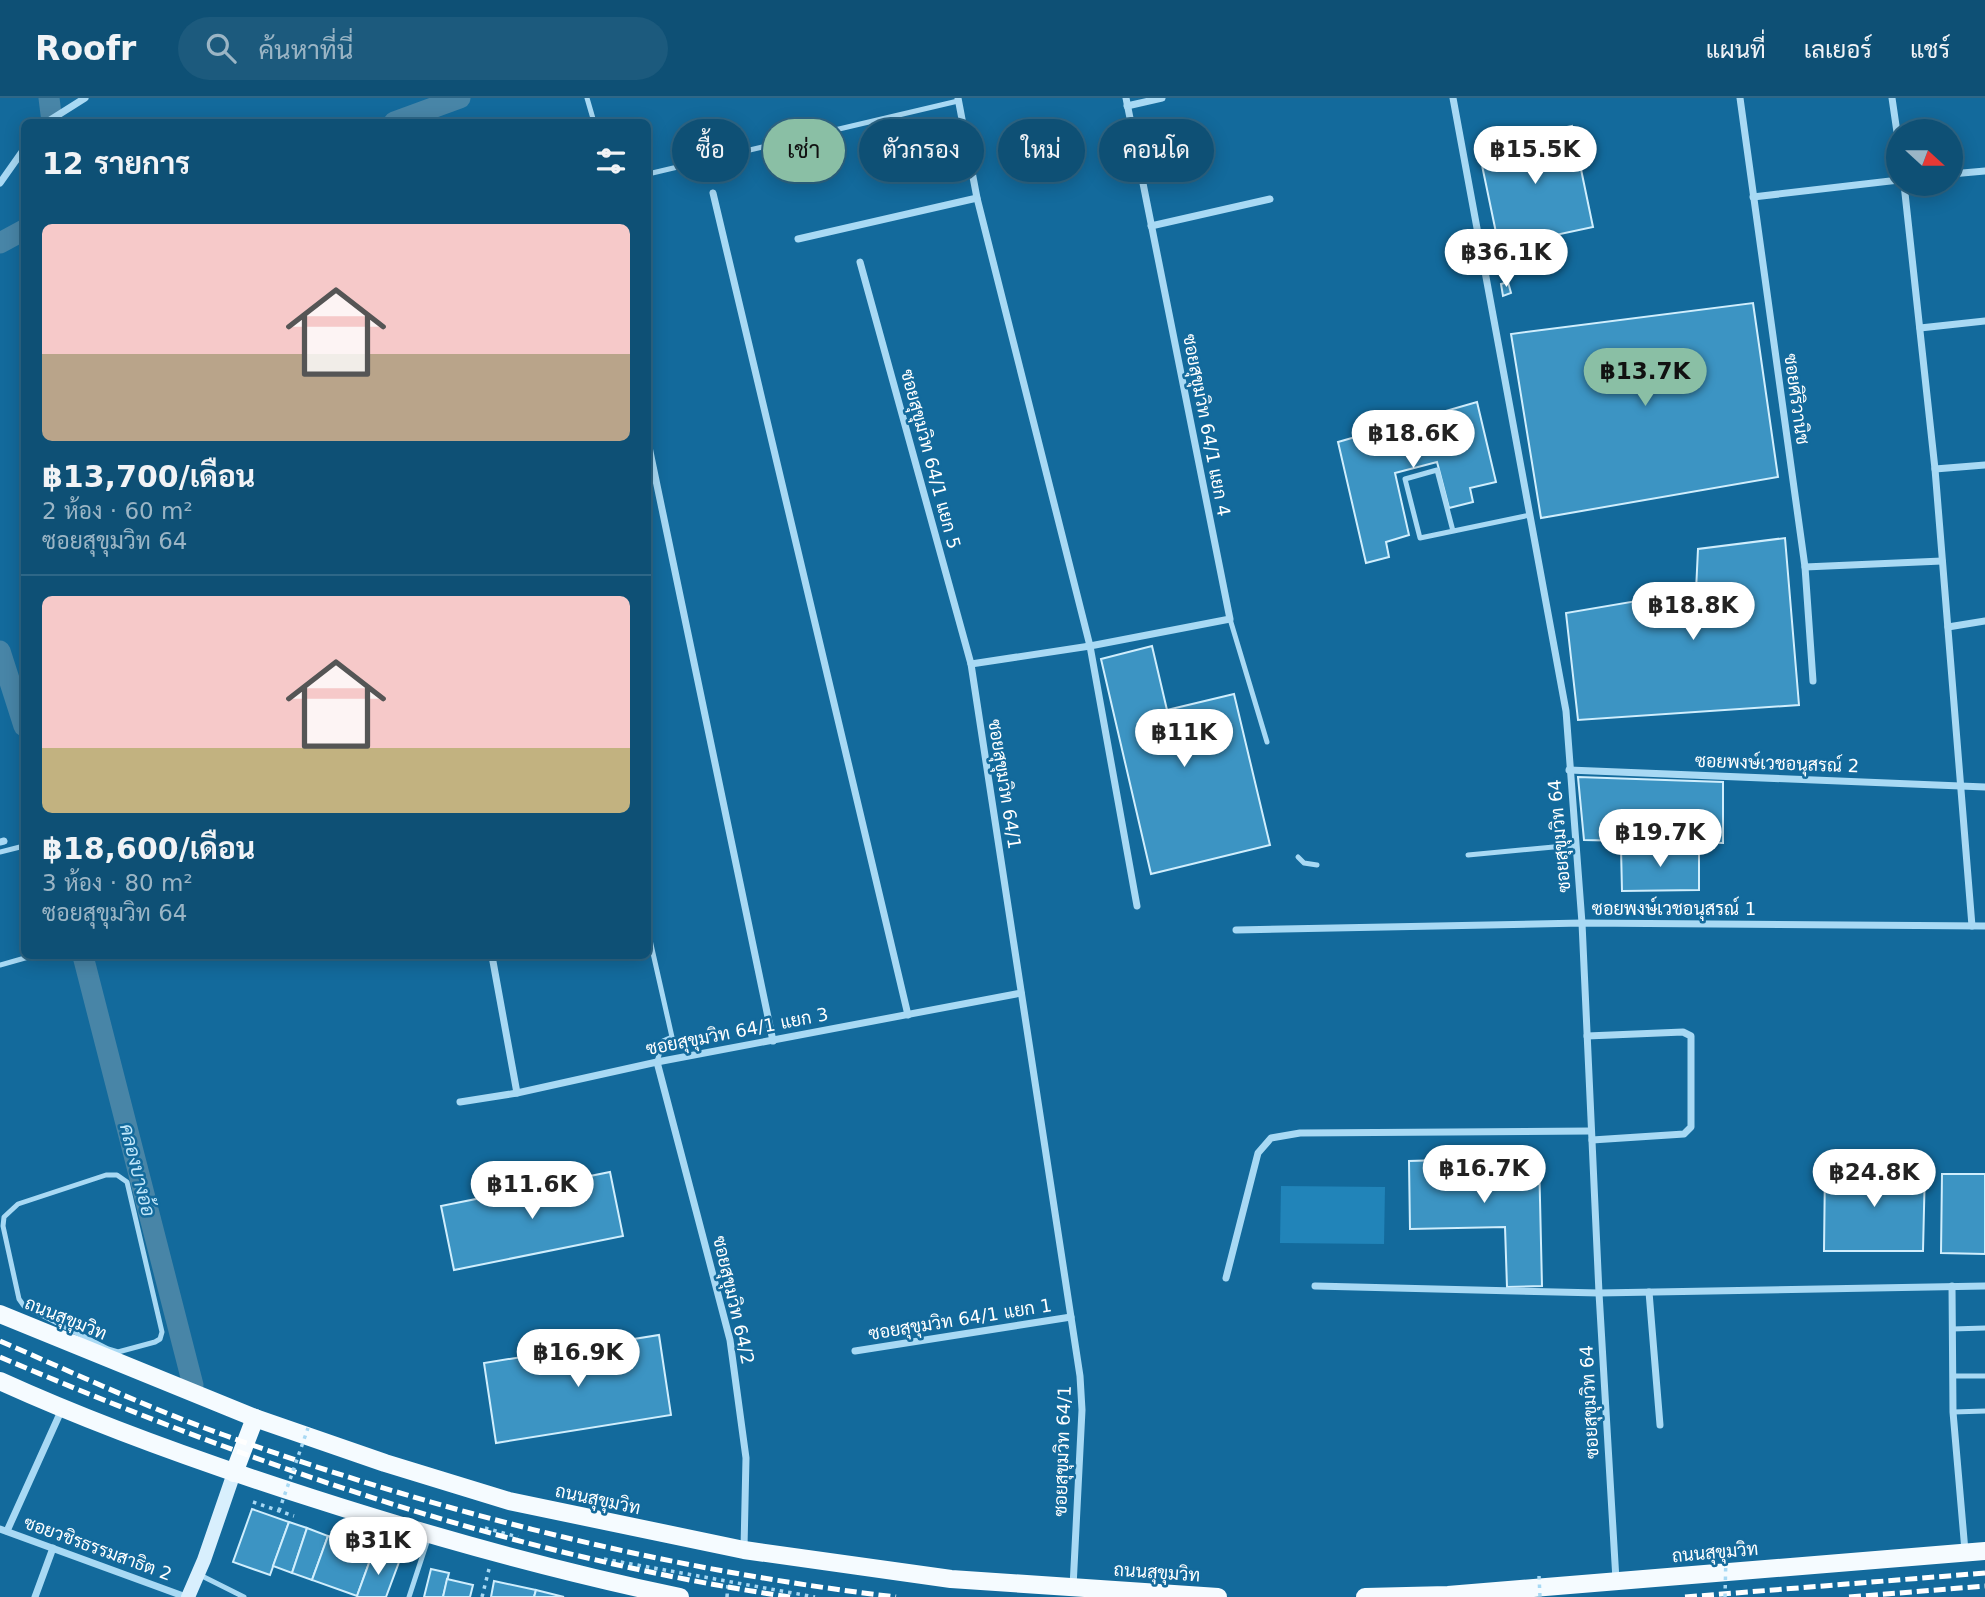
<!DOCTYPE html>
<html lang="th">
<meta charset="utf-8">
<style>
:root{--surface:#0e5075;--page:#1c5a7d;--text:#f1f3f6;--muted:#9bb5c5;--line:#2e6787;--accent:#8abfa5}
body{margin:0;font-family:"DejaVu Sans",Sarabun,sans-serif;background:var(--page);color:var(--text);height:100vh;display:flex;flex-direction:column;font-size:26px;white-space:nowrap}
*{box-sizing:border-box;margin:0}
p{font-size:23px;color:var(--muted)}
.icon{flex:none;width:38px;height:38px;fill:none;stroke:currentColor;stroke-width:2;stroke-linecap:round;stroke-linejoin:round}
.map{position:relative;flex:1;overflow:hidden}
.drawer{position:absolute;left:21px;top:21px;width:630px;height:840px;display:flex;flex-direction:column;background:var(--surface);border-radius:10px;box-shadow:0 4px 18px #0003,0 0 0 2px var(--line)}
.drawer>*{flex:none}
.top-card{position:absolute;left:672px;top:21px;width:665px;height:63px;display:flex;gap:14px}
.needle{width:46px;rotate:111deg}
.tools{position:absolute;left:1886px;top:21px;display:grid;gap:14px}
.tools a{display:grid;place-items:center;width:77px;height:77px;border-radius:50%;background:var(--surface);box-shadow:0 4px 18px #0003,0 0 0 2px var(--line);font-size:35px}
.price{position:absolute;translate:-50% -60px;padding:0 16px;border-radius:24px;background:#fff;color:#222;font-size:23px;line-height:46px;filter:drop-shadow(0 2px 4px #0008)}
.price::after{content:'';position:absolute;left:50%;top:42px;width:21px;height:16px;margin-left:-10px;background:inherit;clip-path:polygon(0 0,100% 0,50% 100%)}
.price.selected{background:var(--accent);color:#111}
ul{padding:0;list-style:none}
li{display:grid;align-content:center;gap:14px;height:371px;padding:0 21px}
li+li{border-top:2px solid var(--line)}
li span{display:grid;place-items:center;height:217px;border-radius:10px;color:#555}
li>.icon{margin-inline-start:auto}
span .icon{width:126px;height:126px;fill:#fffc;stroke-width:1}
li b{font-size:30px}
h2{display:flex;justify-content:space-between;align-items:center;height:84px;padding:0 21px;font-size:30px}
.pill{padding:0 24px;border-radius:32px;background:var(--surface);box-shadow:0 4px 18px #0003,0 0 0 2px var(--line);font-size:24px;line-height:63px}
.pill.selected{background:var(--accent);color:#111}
header{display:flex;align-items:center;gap:42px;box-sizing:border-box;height:98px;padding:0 35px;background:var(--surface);border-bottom:2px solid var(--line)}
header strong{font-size:33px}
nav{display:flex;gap:38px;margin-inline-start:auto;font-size:24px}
.search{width:490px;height:63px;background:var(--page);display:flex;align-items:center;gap:18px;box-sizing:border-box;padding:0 24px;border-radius:38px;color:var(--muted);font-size:26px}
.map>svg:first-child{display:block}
.green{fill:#2184b9}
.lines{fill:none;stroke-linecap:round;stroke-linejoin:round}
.canal{stroke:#4885a7;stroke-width:21}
.building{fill:#3c94c3;stroke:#d0eefd;stroke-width:2}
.path{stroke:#a8d9f4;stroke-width:3.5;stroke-dasharray:3.5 5;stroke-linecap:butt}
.lane{stroke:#a8d9f4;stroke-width:5}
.street{stroke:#a8d9f4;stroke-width:7}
.secondary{stroke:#d8effd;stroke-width:14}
.primary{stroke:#f5fbff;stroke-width:18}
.rail{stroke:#fff;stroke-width:5;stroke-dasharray:12 5;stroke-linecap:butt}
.path-bridge{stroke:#a8d9f4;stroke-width:3.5;stroke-dasharray:3.5 5;stroke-linecap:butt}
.labels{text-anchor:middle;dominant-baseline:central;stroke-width:5;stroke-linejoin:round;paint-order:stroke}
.street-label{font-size:18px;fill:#fff;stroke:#136a9c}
.water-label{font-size:19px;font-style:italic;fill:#c3e8fb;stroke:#136a9c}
</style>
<header>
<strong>Roofr</strong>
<div class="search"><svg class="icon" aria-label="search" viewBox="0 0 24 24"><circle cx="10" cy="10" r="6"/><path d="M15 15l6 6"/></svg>ค้นหาที่นี่</div>
<nav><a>แผนที่</a><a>เลเยอร์</a><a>แชร์</a></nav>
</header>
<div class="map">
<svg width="1985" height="1499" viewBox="0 0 1985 1499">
<rect width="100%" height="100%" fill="#136a9c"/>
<path class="green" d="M1281,1088L1385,1089L1384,1146L1280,1145Z"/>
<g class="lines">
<g class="canal">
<path d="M49,0L52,24"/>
<path d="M394,24L460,0"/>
<path d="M0,145L24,132"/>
<path d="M0,553L24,628"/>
<path d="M83,858L193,1287"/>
</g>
</g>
<g class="building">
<path d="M1572,28L1593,129L1499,149L1478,48Z"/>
<path d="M1508,184L1511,195L1503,198L1501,186Z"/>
<path d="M1753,205L1778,379L1541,420L1511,236Z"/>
<path d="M1477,304L1496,384L1470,390L1473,404L1449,410L1437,364L1395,375L1409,437L1386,444L1389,459L1366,465L1338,344Z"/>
<path d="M1785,440L1799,607L1578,622L1566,515L1696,493L1698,451Z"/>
<path d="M1152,548L1167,612L1234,596L1270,747L1151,776L1101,561Z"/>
<path d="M1578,679L1723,684V745L1584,742Z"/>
<path d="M1699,749V792L1622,793L1621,750Z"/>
<path d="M1539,1059L1542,1188L1507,1189L1505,1129L1410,1131L1409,1063Z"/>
<path d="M1825,1069H1925L1923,1153H1824Z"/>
<path d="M610,1074L623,1138L454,1172L441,1108Z"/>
<path d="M1942,1076H1985V1156L1941,1155Z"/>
<path d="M659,1237L671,1317L496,1345L484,1265Z"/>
<path d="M252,1411L289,1424L270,1477L233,1464Z"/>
<path d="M289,1424L307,1430L292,1475L273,1468Z"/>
<path d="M307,1430L328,1438L312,1482L292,1475Z"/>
<path d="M328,1438L373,1454L357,1498L312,1482Z"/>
<path d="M373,1454L399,1464L386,1499H358L357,1498Z"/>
<path d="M431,1471L449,1475L443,1499H424Z"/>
<path d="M447,1481L473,1487L470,1499H443Z"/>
<path d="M494,1483L536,1492L534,1499H491Z"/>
<path d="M536,1492L564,1499H534Z"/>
</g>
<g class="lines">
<g class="path">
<path d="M253,1404L294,1418"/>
<path d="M485,1430L518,1439"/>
<path d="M604,1461L815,1499"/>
<path d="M482,1499L489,1471"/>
<path d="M727,1499L728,1484"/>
</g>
<g class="lane">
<path d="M587,0L594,24"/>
<path d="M648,76L958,3"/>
<path d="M1453,433L1437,372L1405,381L1420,440L1530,417"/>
<path d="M1230,521L1267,644"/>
<path d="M0,754L20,749L24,751"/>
<path d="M1468,757L1575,747"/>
<path d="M1298,759L1304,765L1317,767"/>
<path d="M648,833L672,939L663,943L657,964"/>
<path d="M0,867L32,858"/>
<path d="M106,1077H117L127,1084L162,1234L160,1241L155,1244L118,1254L108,1251L24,1208L19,1201L3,1128L4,1119L18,1106Z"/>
<path d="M1952,1231L1985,1230"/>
<path d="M1953,1278H1985"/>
<path d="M1953,1314L1985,1313"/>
<path d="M200,1477L244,1499"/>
<path d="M409,1499L429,1438"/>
</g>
<g class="street">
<path d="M958,0L977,100L1090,548L1137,808"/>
<path d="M1453,0L1566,613L1582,825L1599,1195L1616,1482"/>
<path d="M1740,0L1805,469L1942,463"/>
<path d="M1892,0L1899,48"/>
<path d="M1127,8L1162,0"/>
<path d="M47,24L85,0"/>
<path d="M1951,76L1985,73"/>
<path d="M0,85L24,51"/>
<path d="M1904,86L1935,371L1972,828"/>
<path d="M713,95L908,917"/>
<path d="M1753,99L1899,82"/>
<path d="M1151,128L1270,101"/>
<path d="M798,141L977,100"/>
<path d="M860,164L971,566"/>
<path d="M1920,230L1985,223"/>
<path d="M648,344L773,943"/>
<path d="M1935,371L1985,367"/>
<path d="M1805,469L1813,583"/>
<path d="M1948,529L1985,523"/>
<path d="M1569,672L1985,689"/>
<path d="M0,744L4,743"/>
<path d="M1236,832L1582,825L1985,828"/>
<path d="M492,858L517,995"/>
<path d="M1587,938L1683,934L1691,938V1029L1684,1036L1592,1042"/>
<path d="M657,964L730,1242L746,1360L744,1450"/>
<path d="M460,1004L517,995L657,964L1021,895"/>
<path d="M1226,1180L1258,1055L1271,1040L1300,1035L1591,1033"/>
<path d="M1315,1188L1599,1195L1985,1188"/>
<path d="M1952,1188L1953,1314L1965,1453"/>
<path d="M1649,1194L1660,1327"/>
<path d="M855,1253L1071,1219"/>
<path d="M0,1431L186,1499"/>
<path d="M7,1433L62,1311"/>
<path d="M1073,1489L1082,1312L1080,1278L971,566L1090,548L1230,521L1126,0"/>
<path d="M35,1499L53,1450"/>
</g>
<path class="secondary" d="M188,1499L204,1462L234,1375"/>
<g class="primary">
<path d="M0,1216L255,1320L385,1365L509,1403L744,1452L951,1481L1218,1499"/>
<path d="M0,1283C101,1329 206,1366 312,1400C433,1439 555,1473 680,1499"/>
<path d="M234,1375L255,1320"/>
<path d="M1365,1499L1448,1497L1985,1453"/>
</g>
<g class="rail">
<path d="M0,1243C74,1275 148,1310 224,1337C441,1415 667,1472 896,1499"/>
<path d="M0,1259C254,1367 516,1459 790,1499"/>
<path d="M1685,1499L1985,1475"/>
<path d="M1849,1499L1985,1488"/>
</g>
<g class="path-bridge">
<path d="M279,1413L308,1330"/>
<path d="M1539,1478L1540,1499"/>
<path d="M1725,1499L1726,1456"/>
</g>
</g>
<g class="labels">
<g class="street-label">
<text transform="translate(1797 301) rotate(82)">ซอยศิริวานิช</text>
<text transform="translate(1207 327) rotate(79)">ซอยสุขุมวิท 64/1 แยก 4</text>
<text transform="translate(931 361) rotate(75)">ซอยสุขุมวิท 64/1 แยก 5</text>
<text transform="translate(1777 665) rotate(2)">ซอยพงษ์เวชอนุสรณ์ 2</text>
<text transform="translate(1005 686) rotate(81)">ซอยสุขุมวิท 64/1</text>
<text transform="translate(1559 738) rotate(-95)">ซอยสุขุมวิท 64</text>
<text x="1674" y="810">ซอยพงษ์เวชอนุสรณ์ 1</text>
<text transform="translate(737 933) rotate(-11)">ซอยสุขุมวิท 64/1 แยก 3</text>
<text transform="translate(734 1202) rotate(77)">ซอยสุขุมวิท 64/2</text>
<text transform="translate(66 1220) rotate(22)">ถนนสุขุมวิท</text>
<text transform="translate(960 1221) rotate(-9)">ซอยสุขุมวิท 64/1 แยก 1</text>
<text transform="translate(1589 1304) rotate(-93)">ซอยสุขุมวิท 64</text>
<text transform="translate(1062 1353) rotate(-88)">ซอยสุขุมวิท 64/1</text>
<text transform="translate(598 1401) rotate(12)">ถนนสุขุมวิท</text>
<text transform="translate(98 1450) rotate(20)">ซอยวชิรธรรมสาธิต 2</text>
<text transform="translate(1715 1454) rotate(-5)">ถนนสุขุมวิท</text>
<text transform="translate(1157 1474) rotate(4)">ถนนสุขุมวิท</text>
</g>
<g class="water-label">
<text transform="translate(138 1072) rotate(76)">คลองบางอ้อ</text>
</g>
</g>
</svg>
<div class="tools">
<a><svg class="needle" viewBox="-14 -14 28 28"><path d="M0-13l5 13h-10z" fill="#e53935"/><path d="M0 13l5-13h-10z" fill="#9bb5c5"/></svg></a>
</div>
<b class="price" style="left:1535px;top:88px">฿15.5K</b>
<b class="price" style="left:1506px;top:191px">฿36.1K</b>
<b class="price selected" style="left:1645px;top:310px">฿13.7K</b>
<b class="price" style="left:1413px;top:372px">฿18.6K</b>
<b class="price" style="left:1693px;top:544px">฿18.8K</b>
<b class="price" style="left:1184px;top:671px">฿11K</b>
<b class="price" style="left:1660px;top:771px">฿19.7K</b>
<b class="price" style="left:1484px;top:1107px">฿16.7K</b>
<b class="price" style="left:1874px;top:1111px">฿24.8K</b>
<b class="price" style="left:532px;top:1123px">฿11.6K</b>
<b class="price" style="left:578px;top:1291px">฿16.9K</b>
<b class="price" style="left:378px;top:1479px">฿31K</b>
<div class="top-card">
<a class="pill">ซื้อ</a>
<a class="pill selected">เช่า</a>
<a class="pill">ตัวกรอง</a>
<a class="pill">ใหม่</a>
<a class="pill">คอนโด</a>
</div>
<section class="drawer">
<h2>12 รายการ<svg class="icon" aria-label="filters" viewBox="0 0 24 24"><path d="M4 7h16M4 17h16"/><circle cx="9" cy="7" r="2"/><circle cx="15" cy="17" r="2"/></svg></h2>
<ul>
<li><span style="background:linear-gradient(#f6c9c9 60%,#b9a48a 0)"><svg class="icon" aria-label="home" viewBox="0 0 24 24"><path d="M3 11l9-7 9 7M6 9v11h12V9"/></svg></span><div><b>฿13,700/เดือน</b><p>2 ห้อง · 60 m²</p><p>ซอยสุขุมวิท 64</p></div></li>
<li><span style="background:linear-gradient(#f6c9c9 70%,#c2b280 0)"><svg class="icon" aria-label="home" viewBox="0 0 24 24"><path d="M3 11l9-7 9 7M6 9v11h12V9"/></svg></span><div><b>฿18,600/เดือน</b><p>3 ห้อง · 80 m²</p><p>ซอยสุขุมวิท 64</p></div></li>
</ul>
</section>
</div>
